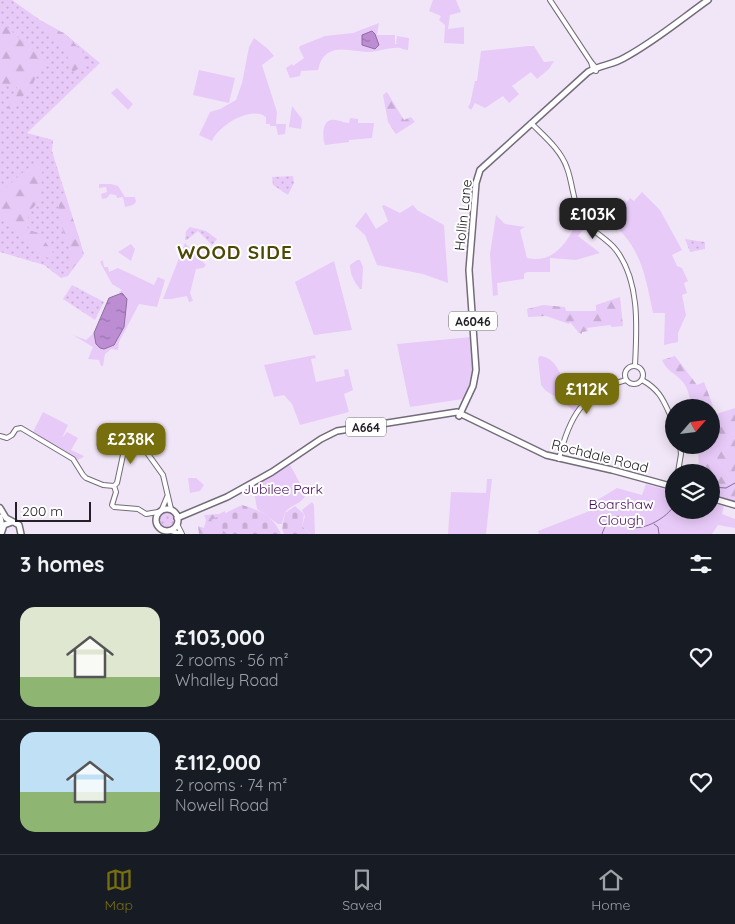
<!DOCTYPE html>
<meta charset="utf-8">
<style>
:root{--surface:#171b24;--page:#242831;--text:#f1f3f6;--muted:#9ea1a6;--line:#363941;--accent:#776f0e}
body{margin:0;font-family:Quicksand,sans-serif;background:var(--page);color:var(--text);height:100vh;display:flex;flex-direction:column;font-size:19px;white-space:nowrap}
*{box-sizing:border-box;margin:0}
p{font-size:16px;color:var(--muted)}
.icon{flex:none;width:28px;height:28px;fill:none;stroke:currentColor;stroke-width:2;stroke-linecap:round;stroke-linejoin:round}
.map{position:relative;height:534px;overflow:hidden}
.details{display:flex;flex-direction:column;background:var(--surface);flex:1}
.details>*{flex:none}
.needle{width:32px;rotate:62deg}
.buttons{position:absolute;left:665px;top:399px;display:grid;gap:10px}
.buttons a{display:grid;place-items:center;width:55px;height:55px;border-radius:50%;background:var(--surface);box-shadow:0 2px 12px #0003;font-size:25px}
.scale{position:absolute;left:15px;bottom:12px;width:76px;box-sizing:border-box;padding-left:5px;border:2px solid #242026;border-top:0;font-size:14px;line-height:18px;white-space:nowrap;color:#242026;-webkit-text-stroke:4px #fff;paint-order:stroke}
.price{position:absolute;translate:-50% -42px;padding:0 11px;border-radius:10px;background:var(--accent);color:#fff;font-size:16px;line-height:32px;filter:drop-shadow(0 1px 2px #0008)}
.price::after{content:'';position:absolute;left:50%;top:30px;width:15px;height:11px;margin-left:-8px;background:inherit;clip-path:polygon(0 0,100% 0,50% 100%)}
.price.active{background:#222;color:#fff}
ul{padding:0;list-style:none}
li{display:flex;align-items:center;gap:15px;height:125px;padding:0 20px}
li+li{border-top:1px solid var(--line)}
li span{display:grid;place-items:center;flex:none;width:140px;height:100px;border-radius:15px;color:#555}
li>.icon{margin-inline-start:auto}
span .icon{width:60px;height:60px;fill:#fffc;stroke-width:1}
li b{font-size:21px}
h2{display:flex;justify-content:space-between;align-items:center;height:60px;padding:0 20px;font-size:21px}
.tab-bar{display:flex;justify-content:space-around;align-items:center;height:70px;border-top:1px solid var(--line);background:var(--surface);font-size:14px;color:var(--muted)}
.tab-bar a{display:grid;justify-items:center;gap:2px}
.tab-bar .active{color:var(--accent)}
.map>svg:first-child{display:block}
.grass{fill:url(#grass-dots)}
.forest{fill:url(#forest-firs)}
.cemetery{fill:url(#cemetery-stones)}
.green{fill:#e8caf8}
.water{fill:url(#water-ripples);stroke:#8e6c9f}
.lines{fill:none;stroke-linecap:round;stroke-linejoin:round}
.stream{stroke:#8e6c9f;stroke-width:1}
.secondary-casing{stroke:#746b79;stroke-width:6}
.primary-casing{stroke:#746b79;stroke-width:8}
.secondary{stroke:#fff;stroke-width:4}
.primary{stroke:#fff;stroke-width:5}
.labels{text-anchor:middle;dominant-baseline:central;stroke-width:4;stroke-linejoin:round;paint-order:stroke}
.shield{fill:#fff;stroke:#666367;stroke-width:1}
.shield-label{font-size:12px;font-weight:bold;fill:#242026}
.street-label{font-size:14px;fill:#242026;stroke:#fff}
.park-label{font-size:14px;fill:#4a0b60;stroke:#fff}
.district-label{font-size:19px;font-weight:bold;letter-spacing:1px;fill:#4e4807;stroke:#fff}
</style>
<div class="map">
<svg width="735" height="534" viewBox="0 0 735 534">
<defs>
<pattern id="grass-dots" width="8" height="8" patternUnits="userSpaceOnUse" patternTransform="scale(1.25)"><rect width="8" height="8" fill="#e8caf8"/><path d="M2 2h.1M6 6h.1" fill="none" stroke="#c7add4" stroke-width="1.8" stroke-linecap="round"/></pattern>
<pattern id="forest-firs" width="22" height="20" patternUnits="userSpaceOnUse" patternTransform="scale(1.25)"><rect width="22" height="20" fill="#e8caf8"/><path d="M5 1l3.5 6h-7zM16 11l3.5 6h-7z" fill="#c7add4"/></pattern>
<pattern id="cemetery-stones" width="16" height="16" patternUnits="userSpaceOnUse" patternTransform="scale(1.25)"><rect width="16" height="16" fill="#e8caf8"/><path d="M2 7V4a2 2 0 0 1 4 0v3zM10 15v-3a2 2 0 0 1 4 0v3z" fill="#c7add4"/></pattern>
<pattern id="water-ripples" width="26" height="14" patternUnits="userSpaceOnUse" patternTransform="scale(1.25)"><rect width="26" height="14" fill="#bc8dd3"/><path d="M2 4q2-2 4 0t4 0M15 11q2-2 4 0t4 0" fill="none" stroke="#9973ab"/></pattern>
</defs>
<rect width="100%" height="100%" fill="#f1e6f7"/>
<g class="grass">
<path d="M0,0H12L40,20L64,33L100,63L27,133L53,140L52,151L84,254L68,276L61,278L44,265L0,252Z"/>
<path d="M293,176L294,183L288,195L273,185L272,177Z"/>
<path d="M190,227L206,231L217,239L212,245L198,231L187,240H185L186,231Z"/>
<path d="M685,239L705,242V249L690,252Z"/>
<path d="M72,285L104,302L95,320L63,299Z"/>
<circle cx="167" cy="520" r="9"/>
</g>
<g class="forest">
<path d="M23,11L66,35L89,59L84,65L73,72L69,66L67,53Z"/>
<path d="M0,26L7,27L45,62L30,88L10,111L8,108L11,97L17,95V86L9,85L0,87Z"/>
<path d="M387,92L404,120L411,117L415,122L396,134L388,122L383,95Z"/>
<path d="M38,159L43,165L40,200L30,211L27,222L28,230L39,233L56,257L55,261C35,253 20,239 9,221H0V193Z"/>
<path d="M64,192L81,244L83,256L72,269L68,244L62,228L58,200Z"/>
<path d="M620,297L623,326L612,327L610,325L587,328L588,331L582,332V334L579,333L570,322L569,324L546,316L528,317L527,309L543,305L565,307L566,311H596V305Z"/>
<path d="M675,356L697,385L704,382L716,414L735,408V501L711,494V472H699L698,445H711V408L693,407C689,399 689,388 682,381C674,372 667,372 662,360Z"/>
<path d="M225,511V517L216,522L218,526L225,528L230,534H199L198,526L204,528L206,520L204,515L219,514Z"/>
</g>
<g class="cemetery">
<path d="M242,505C260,510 273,516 281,534H227L211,520Z"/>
<path d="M295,506L304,514L302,526L310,534H284L282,529L285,513Z"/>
</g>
<g class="green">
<path d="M433,0H456L461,12L450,15L448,29L464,27V44L444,43L445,25L439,20L441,16L429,11Z"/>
<path d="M379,23L377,35H395V44H398L396,43L397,36L409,38L408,50L402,49L401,48C390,47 381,51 370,52C353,53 330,41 320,63C319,65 319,68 318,70L301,71L300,76L290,78L286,68L292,64L293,66L304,58L299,48L300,46L325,36L353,33Z"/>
<path d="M254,38L268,49L274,56L262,65L277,112L276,124H286L285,134L278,135L276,126H270V124H266V117C251,105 218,126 212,141L199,135L210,112L220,109L236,100L242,83L249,47Z"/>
<path d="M528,46H534L544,62L554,61L549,69L537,79L531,72L512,86L519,94L509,103L503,96L485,108L475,103L471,110L468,107L470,104L475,81H477L481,51Z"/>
<path d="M199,70L235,78L229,103L193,95Z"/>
<path d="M117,88L133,104L128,110L111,93Z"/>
<path d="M292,106L302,119L301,129L289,127Z"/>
<path d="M350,118L358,119V123H374L372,138L349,140V142L325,145C323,139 321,122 331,120C338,119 343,123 349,123Z"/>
<path d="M111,184L118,186L125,197H135L136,202L133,205L125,207L123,197L117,198L116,195L110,194L107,198L102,199L101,194L107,192L106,187L99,188V184Z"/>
<path d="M642,192L660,210L682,250L672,255L677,266L682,268L688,281L684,283L687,293L682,295L686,315L678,333V342L664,345L665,313H653C644,269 640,243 602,215L610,203L618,209L625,200L627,202L630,198L634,201Z"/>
<path d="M384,205L400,213L413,205L417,210L444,225L448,283L423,274L377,265L365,235L355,226L366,212L376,229L388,221L382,206Z"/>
<path d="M496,215L505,224L525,227L520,230L527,258C552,264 567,244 576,223L585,227L578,236L600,253L576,260L550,258V272H527L524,274V279L497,283L498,295L493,296L490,254Z"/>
<path d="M185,243L206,265L203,268L196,269L190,293L193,301L189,302L187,296L171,299H163Z"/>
<path d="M131,244L135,249L131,261L118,252Z"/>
<path d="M103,260L104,267H108L109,272L118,268L154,285L158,277L165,280L157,307L139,304L119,342L118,350L111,349L105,354L103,366H101L99,360L88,359L93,347L73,335L86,340L94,333L96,344L122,293L119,292L122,290L112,284L100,262Z"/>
<path d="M357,260H360L363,267L362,289H360C354,282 350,274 350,265Z"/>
<path d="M334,261L352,330L314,335L295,282Z"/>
<path d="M471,337C473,359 475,379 463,399L410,407L397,344Z"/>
<path d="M315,355L316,358L311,359L316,382L345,376L344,370L348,369L353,390L344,394L349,412L300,425L292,404L284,395L274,397L264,365Z"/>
<path d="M540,356C558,358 559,376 569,388C572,393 578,398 583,403L576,413L561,400L546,391L541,385L538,358Z"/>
<path d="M43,412L68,425L62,438L67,432L78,438L71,450L84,456L82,458L77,460L33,432Z"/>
<path d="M290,465L306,494C302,504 293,504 286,511C284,514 283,520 282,524H278L257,509L255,497L250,488L253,486L259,494L265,490L261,482Z"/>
<path d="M188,478H196L204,485L200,491L190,493Z"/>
<path d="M487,479H492L486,534H448L451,492L486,493Z"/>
<path d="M646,484L674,492V510H711V502L724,505L722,514L735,519V528L718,525L712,534H539L538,531L592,510L594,502L617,488L642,495Z"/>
<path d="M312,502L314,505L315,534H310L302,526L305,516L302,510Z"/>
</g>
<g class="water">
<path d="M372,31L375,34L379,45L375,49L362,45V35Z"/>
<path d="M122,293L127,299L124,327L114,345L104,349L100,348L96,344L94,333L109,298Z"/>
</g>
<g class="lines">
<g class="stream">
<path d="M711,487L726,488L735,483"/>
<path d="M654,524L658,527L659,534"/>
<path d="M602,534C605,525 609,520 618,516C622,519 626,526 630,527C645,531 667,517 674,506"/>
</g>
<g class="secondary-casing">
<g id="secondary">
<path d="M550,0L591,62"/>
<path d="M591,62L596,68V71L593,69Z"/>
<path d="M531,123C544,136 561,150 567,168C573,184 573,204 582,219C589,230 607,238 616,250C640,281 637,328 635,365"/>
<circle cx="634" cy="375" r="9"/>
<path d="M642,380C662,391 664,403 674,423"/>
<path d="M0,436L7,438L12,435L16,429L21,428L73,459L83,475L86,478L103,485L114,486"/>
<path d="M559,459C569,417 583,392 626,380"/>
<path d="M678,472L681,454L680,445"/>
<path d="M162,509L167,497"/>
<path d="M158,512L146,514L138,509L114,507L112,505L116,492L114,486L117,483L126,441L131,436L136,434L140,443L163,475L171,509"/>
<path d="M177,524L182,534"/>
<path d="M171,531L181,534"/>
</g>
</g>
<g class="primary-casing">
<g id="primary">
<path d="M459,416L473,386L476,370L469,270L476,183L480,170L588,72C600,65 612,65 624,58C654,42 680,20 708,0"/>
<path d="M711,498L735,505"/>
<path d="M0,508L6,518L19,525L21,534"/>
<circle cx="167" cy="520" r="11"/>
<path d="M0,517L2,527"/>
<path d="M177,518L227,497L272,472L321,439L337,431L457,412L546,455L612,470L674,487"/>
<path d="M1,534L4,525L12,522"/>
</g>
</g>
<use href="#secondary" class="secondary"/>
<use href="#primary" class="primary"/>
</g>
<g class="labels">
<g class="shield">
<rect x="449" y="311.5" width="48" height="19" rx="4"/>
<rect x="346" y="417.5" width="40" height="19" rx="4"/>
</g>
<g class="shield-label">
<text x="473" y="321">A6046</text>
<text x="366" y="427">A664</text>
</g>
<g class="street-label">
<text transform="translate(463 215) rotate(-84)">Hollin Lane</text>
<text transform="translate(600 456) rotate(14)">Rochdale Road</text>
</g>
<g class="park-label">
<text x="283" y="489">Jubilee Park</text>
<text x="621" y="504">Boarshaw<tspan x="621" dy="16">Clough</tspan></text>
</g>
<g class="district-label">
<text x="235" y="252">WOOD SIDE</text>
</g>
</g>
</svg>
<div class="buttons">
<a><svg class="needle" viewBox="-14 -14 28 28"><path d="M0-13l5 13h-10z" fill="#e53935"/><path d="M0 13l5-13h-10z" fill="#9ea1a6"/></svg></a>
<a><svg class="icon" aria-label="layers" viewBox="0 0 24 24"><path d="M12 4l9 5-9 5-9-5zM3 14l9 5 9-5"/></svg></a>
</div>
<div class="scale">200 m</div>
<b class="price active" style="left:593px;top:240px">£103K</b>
<b class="price" style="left:587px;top:415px">£112K</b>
<b class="price" style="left:131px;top:465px">£238K</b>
</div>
<section class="details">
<h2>3 homes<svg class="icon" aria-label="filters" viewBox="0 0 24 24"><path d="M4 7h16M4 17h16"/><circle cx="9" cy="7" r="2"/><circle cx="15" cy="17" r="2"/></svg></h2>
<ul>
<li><span style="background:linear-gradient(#dfe7d0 70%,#8fb573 0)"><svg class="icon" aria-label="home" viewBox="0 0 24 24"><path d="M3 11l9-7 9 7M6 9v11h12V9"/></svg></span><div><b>£103,000</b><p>2 rooms · 56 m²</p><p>Whalley Road</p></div><svg class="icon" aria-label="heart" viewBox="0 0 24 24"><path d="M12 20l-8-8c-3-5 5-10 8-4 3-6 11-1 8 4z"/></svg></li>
<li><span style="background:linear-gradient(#bfe0f5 60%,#8fb573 0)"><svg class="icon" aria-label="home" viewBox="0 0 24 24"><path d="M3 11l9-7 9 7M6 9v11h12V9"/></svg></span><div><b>£112,000</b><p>2 rooms · 74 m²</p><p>Nowell Road</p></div><svg class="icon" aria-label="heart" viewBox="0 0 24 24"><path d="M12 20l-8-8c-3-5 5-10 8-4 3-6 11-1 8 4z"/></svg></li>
</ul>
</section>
<nav class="tab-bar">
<a class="active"><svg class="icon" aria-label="map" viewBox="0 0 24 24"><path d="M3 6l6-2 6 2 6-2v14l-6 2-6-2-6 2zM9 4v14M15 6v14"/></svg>Map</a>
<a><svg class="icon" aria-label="saved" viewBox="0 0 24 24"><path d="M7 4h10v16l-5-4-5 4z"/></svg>Saved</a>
<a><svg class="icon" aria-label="home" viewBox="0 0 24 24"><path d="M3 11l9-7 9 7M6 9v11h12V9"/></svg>Home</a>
</nav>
